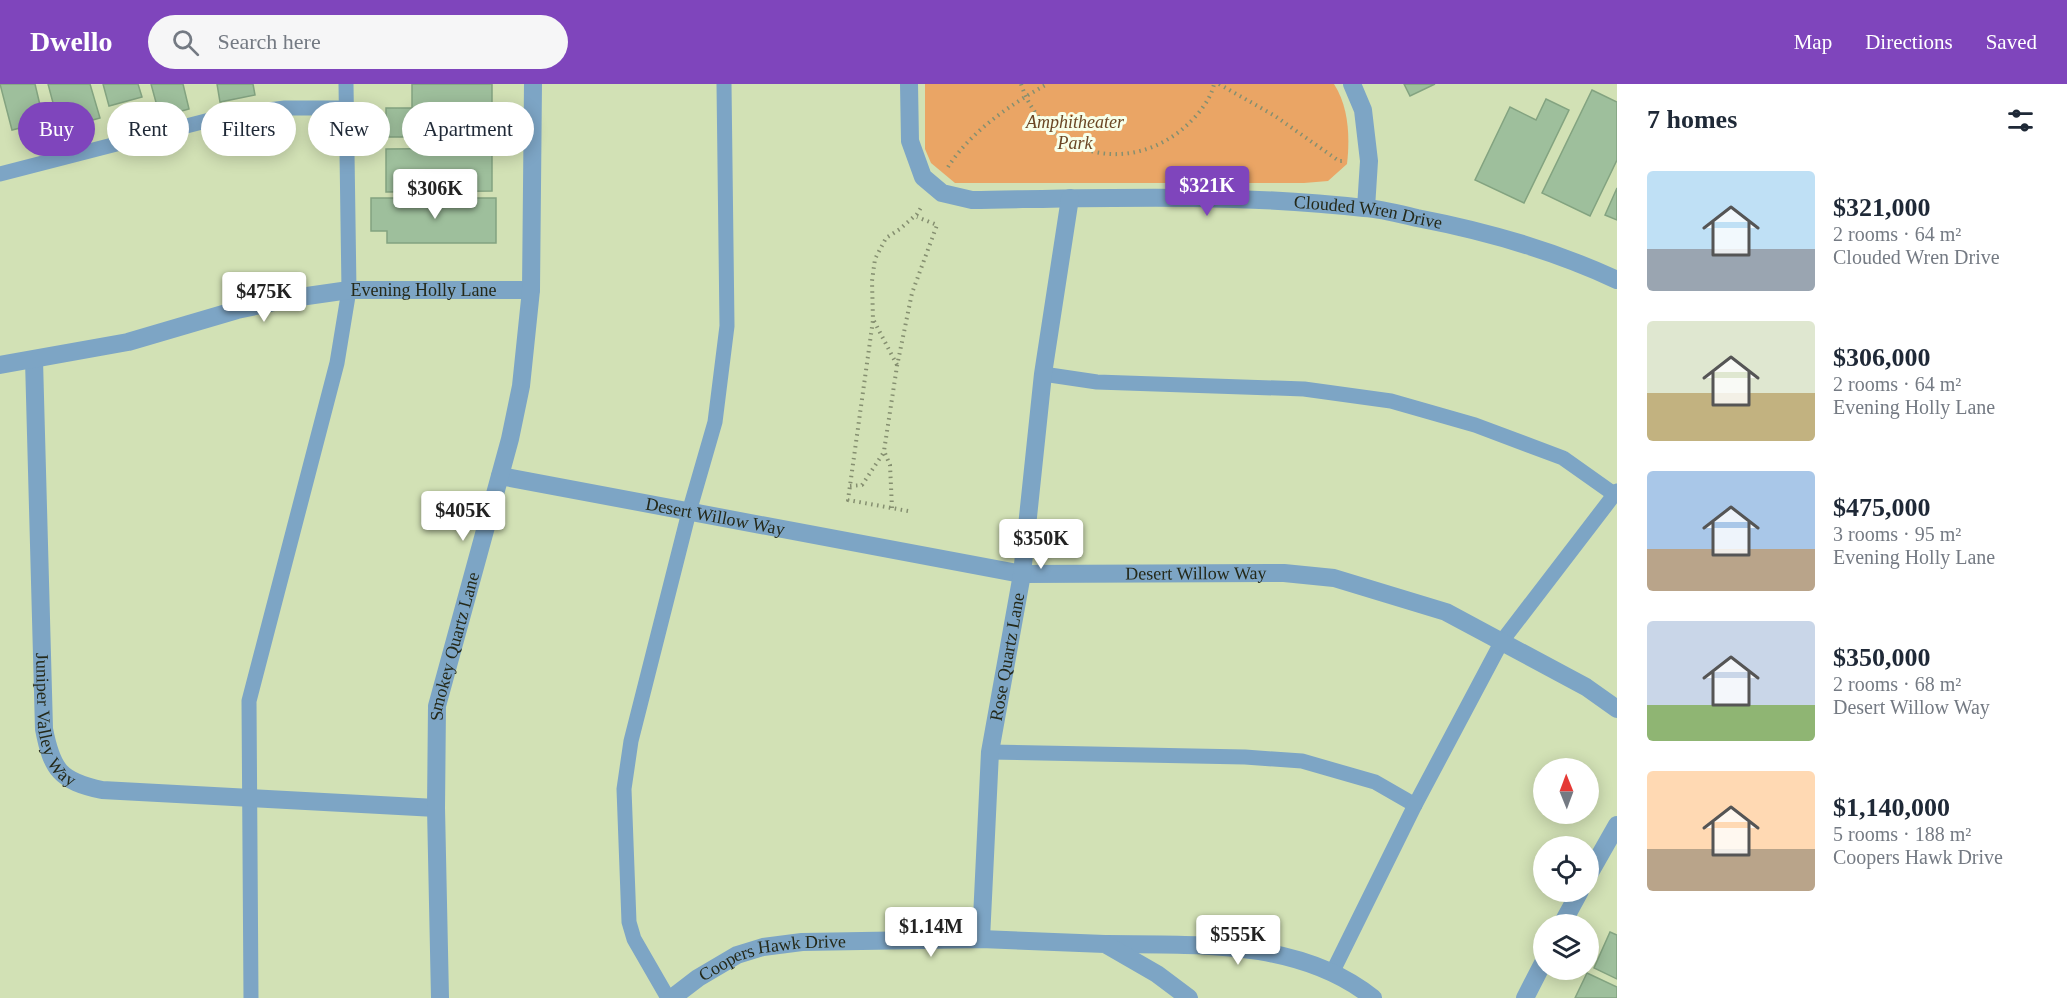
<!DOCTYPE html>
<meta charset="utf-8">
<style>
:root{--surface:#fff;--page:#f6f6f7;--text:#1f2937;--muted:#747a83;--accent:#7f45bc}
body{margin:0;font-family:"Times New Roman",serif;background:var(--page);color:var(--text);height:100vh;display:flex;flex-direction:column;font-size:22px;white-space:nowrap}
*{box-sizing:border-box;margin:0}
p{font-size:20px;color:var(--muted)}
.icon{flex:none;width:33px;height:33px;fill:none;stroke:currentColor;stroke-width:2;stroke-linecap:round;stroke-linejoin:round}
.map{position:relative;flex:1;overflow:hidden}
.side{display:flex;flex-direction:column;background:var(--surface);width:450px}
.side>*{flex:none}
.banner{position:absolute;left:18px;top:18px;width:570px;height:54px;display:flex;gap:12px}
.needle{width:39px;rotate:359deg}
.buttons{position:absolute;left:1533px;top:674px;display:grid;gap:12px}
.buttons a{display:grid;place-items:center;width:66px;height:66px;border-radius:50%;background:var(--surface);box-shadow:0 3px 15px #0003;font-size:30px}
.price{position:absolute;translate:-50% -51px;padding:0 14px;border-radius:6px;background:#fff;color:#222;font-size:20px;line-height:39px;filter:drop-shadow(0 2px 3px #0008)}
.price::after{content:'';position:absolute;left:50%;top:36px;width:18px;height:14px;margin-left:-9px;background:inherit;clip-path:polygon(0 0,100% 0,50% 100%)}
.price.current{background:var(--accent);color:#fff}
ul{padding:0;list-style:none}
li{display:flex;align-items:center;gap:18px;height:150px;padding:0 30px}
li span{display:grid;place-items:center;flex:none;width:168px;height:120px;border-radius:6px;color:#555}
li>.icon{margin-inline-start:auto}
span .icon{width:72px;height:72px;fill:#fffc;stroke-width:1}
li b{font-size:26px}
h2{display:flex;justify-content:space-between;align-items:center;height:72px;padding:0 30px;font-size:26px}
.chip{padding:0 21px;border-radius:27px;background:var(--surface);box-shadow:0 3px 15px #0003;font-size:21px;line-height:54px}
.chip.current{background:var(--accent);color:#fff}
header{display:flex;align-items:center;gap:36px;box-sizing:border-box;height:84px;padding:0 30px;background:var(--accent);color:#fff}
header strong{font-size:28px}
nav{display:flex;gap:33px;margin-inline-start:auto;font-size:21px}
.search{width:420px;height:54px;background:var(--page);display:flex;align-items:center;gap:15px;box-sizing:border-box;padding:0 21px;border-radius:33px;color:var(--muted);font-size:22px}
main{display:flex;flex:1;min-height:0}
.map>svg:first-child{display:block}
.green{fill:#eaa565}
.building{fill:#9ebf9c;stroke:#83a380;stroke-width:1.5}
.lines{fill:none;stroke-linecap:round;stroke-linejoin:round}
.path{stroke:#858f70;stroke-width:4;stroke-dasharray:1.5 4.5;stroke-linecap:butt}
.service{stroke:#7da5c5;stroke-width:15}
.minor{stroke:#7da5c5;stroke-width:18}
.labels{text-anchor:middle;dominant-baseline:central;stroke-width:6;stroke-linejoin:round;paint-order:stroke}
.park-label{font-size:18px;font-style:italic;fill:#6b4725;stroke:#f7ffe9}
.street-label{font-size:18px;fill:#242919;stroke:#f7ffe9}
</style>
<header>
<strong>Dwello</strong>
<div class="search"><svg class="icon" aria-label="search" viewBox="0 0 24 24"><circle cx="10" cy="10" r="6"/><path d="M15 15l6 6"/></svg>Search here</div>
<nav><a>Map</a><a>Directions</a><a>Saved</a></nav>
</header>
<main>
<div class="map">
<svg width="1617" height="914" viewBox="0 0 1617 914">
<rect width="100%" height="100%" fill="#d2e1b5"/>
<path class="green" d="M925,0H1334C1349,23 1350,54 1347,80L1328,97L1304,99H955L931,79L925,65Z"/>
<g class="building">
<path d="M0,0H35L44,38L12,46Z"/>
<path d="M48,0H90L100,34L60,45Z"/>
<path d="M103,0H138L142,13L109,22Z"/>
<path d="M151,0H183L189,25L160,33Z"/>
<path d="M217,0H253L255,11L220,18Z"/>
<path d="M412,0H492V53H386V24H412Z"/>
<path d="M1404,0H1435L1410,12Z"/>
<path d="M1592,6L1617,18V76L1590,132L1542,109Z"/>
<path d="M1546,15L1569,26L1524,119L1475,96L1510,23L1536,36Z"/>
<path d="M492,64V107L386,108V65Z"/>
<path d="M1617,104V136L1605,131Z"/>
<path d="M371,114H496V159H387V147H371Z"/>
<path d="M1610,848L1617,851V895L1594,884Z"/>
<path d="M1587,889L1617,903V914H1575Z"/>
</g>
<g class="lines">
<g class="path">
<path d="M1021,0C1045,73 1131,93 1187,41C1198,31 1211,15 1214,0"/>
<path d="M1219,0L1275,32L1339,77H1345"/>
<path d="M948,83C971,47 1010,21 1047,0"/>
<path d="M874,237L897,281"/>
<path d="M850,402L862,401L884,368"/>
<path d="M892,424L890,381L884,367L897,282L912,209L937,141L917,133"/>
<path d="M908,427L848,416L873,236L872,197L875,175L886,154L900,145L917,130L922,122"/>
</g>
<g class="service">
<path d="M0,90L233,30L285,24H346"/>
<path d="M1043,290L1097,298L1304,305L1391,317L1475,341L1563,374L1614,410"/>
<path d="M990,668L1245,673L1302,677L1375,698L1415,721"/>
<path d="M1332,889L1415,721L1502,557L1617,407"/>
<path d="M251,914L249,617L337,279L349,206L346,0"/>
<path d="M668,914L634,855L629,838L624,705L631,657L689,428L715,338L727,242L724,0"/>
</g>
<g class="minor">
<path id="s1" d="M909,0L910,57L923,93L942,109L972,116C1102,114 1234,109 1364,124C1382,125 1400,130 1417,134C1485,147 1555,167 1617,196"/>
<path d="M1352,0L1363,26L1369,77L1366,124"/>
<path id="s2" d="M34,276L44,645C52,686 60,697 102,706L436,724"/>
<path id="s3" d="M0,281L128,258L237,226L293,214L349,206H531"/>
<path id="s4" d="M500,392L1022,490L1284,489L1334,494L1446,528L1586,603L1617,625"/>
<path d="M1588,792L1617,741"/>
<path d="M1562,840L1580,807"/>
<path id="s5" d="M981,855L990,668L1022,490L1043,290L1070,114"/>
<path d="M1107,860C1196,861 1300,855 1373,914"/>
<path id="s6" d="M440,914L436,724L437,622L510,355L521,302L531,206L533,0"/>
<path id="s7" d="M672,914L698,894L737,871L763,863L802,858L981,855L1105,860L1157,890L1189,914"/>
<path d="M1525,914L1544,877"/>
</g>
</g>
<g class="labels">
<g class="park-label">
<text x="1075" y="38">Amphitheater<tspan x="1075" dy="21">Park</tspan></text>
</g>
<g class="street-label">
<text stroke="none"><textPath href="#s1" startOffset="548">Clouded Wren Drive</textPath></text>
<text stroke="none"><textPath href="#s3" startOffset="432">Evening Holly Lane</textPath></text>
<text stroke="none"><textPath href="#s4" startOffset="219">Desert Willow Way</textPath></text>
<text stroke="none"><textPath href="#s4" startOffset="705">Desert Willow Way</textPath></text>
<text stroke="none"><textPath href="#s6" startOffset="354">Smokey Quartz Lane</textPath></text>
<text stroke="none"><textPath href="#s5" startOffset="284">Rose Quartz Lane</textPath></text>
<text stroke="none"><textPath href="#s2" startOffset="363">Juniper Valley Way</textPath></text>
<text stroke="none"><textPath href="#s7" startOffset="112">Coopers Hawk Drive</textPath></text>
</g>
</g>
</svg>
<div class="buttons">
<a><svg class="needle" viewBox="-14 -14 28 28"><path d="M0-13l5 13h-10z" fill="#e53935"/><path d="M0 13l5-13h-10z" fill="#747a83"/></svg></a>
<a><svg class="icon" aria-label="locate" viewBox="0 0 24 24"><circle cx="12" cy="12" r="6"/><path d="M12 2v4M12 18v4M2 12h4M18 12h4"/></svg></a>
<a><svg class="icon" aria-label="layers" viewBox="0 0 24 24"><path d="M12 4l9 5-9 5-9-5zM3 14l9 5 9-5"/></svg></a>
</div>
<b class="price current" style="left:1207px;top:133px">$321K</b>
<b class="price" style="left:435px;top:136px">$306K</b>
<b class="price" style="left:264px;top:239px">$475K</b>
<b class="price" style="left:463px;top:458px">$405K</b>
<b class="price" style="left:1041px;top:486px">$350K</b>
<b class="price" style="left:931px;top:874px">$1.14M</b>
<b class="price" style="left:1238px;top:882px">$555K</b>
<div class="banner">
<a class="chip current">Buy</a>
<a class="chip">Rent</a>
<a class="chip">Filters</a>
<a class="chip">New</a>
<a class="chip">Apartment</a>
</div>
</div>
<section class="side">
<h2>7 homes<svg class="icon" aria-label="filters" viewBox="0 0 24 24"><path d="M4 7h16M4 17h16"/><circle cx="9" cy="7" r="2"/><circle cx="15" cy="17" r="2"/></svg></h2>
<ul>
<li><span style="background:linear-gradient(#bfe0f5 65%,#9aa5b1 0)"><svg class="icon" aria-label="home" viewBox="0 0 24 24"><path d="M3 11l9-7 9 7M6 9v11h12V9"/></svg></span><div><b>$321,000</b><p>2 rooms · 64 m²</p><p>Clouded Wren Drive</p></div></li>
<li><span style="background:linear-gradient(#dfe7d0 60%,#c2b280 0)"><svg class="icon" aria-label="home" viewBox="0 0 24 24"><path d="M3 11l9-7 9 7M6 9v11h12V9"/></svg></span><div><b>$306,000</b><p>2 rooms · 64 m²</p><p>Evening Holly Lane</p></div></li>
<li><span style="background:linear-gradient(#a9c7e8 65%,#b9a48a 0)"><svg class="icon" aria-label="home" viewBox="0 0 24 24"><path d="M3 11l9-7 9 7M6 9v11h12V9"/></svg></span><div><b>$475,000</b><p>3 rooms · 95 m²</p><p>Evening Holly Lane</p></div></li>
<li><span style="background:linear-gradient(#c9d6e8 70%,#8fb573 0)"><svg class="icon" aria-label="home" viewBox="0 0 24 24"><path d="M3 11l9-7 9 7M6 9v11h12V9"/></svg></span><div><b>$350,000</b><p>2 rooms · 68 m²</p><p>Desert Willow Way</p></div></li>
<li><span style="background:linear-gradient(#ffd9b3 65%,#b9a48a 0)"><svg class="icon" aria-label="home" viewBox="0 0 24 24"><path d="M3 11l9-7 9 7M6 9v11h12V9"/></svg></span><div><b>$1,140,000</b><p>5 rooms · 188 m²</p><p>Coopers Hawk Drive</p></div></li>
</ul>
</section>
</main>
